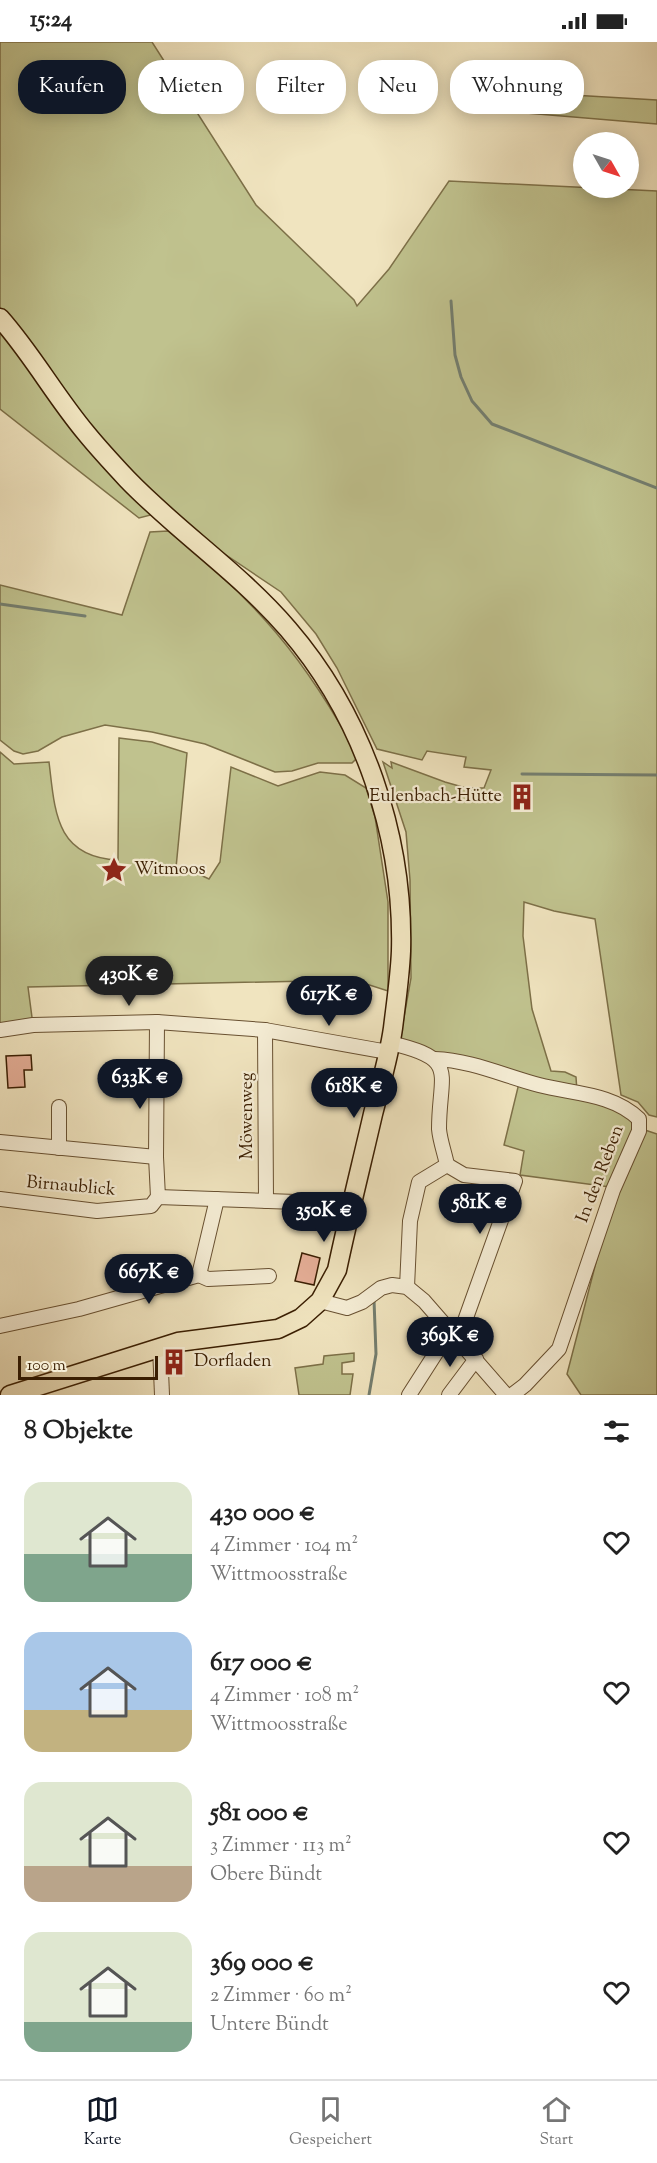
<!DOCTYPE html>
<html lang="de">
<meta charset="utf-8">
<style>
:root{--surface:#fff;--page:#f2f2f2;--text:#222;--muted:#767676;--line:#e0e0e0;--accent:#111827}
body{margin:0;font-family:"Sorts Mill Goudy",serif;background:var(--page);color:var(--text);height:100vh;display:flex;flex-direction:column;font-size:22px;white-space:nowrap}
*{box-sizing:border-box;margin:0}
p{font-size:20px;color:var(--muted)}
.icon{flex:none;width:33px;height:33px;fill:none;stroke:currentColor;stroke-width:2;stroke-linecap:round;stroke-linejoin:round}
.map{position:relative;height:1353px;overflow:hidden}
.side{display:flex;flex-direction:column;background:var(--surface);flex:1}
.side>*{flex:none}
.banner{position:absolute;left:18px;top:18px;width:621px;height:54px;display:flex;gap:12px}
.needle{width:39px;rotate:129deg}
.buttons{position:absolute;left:573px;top:90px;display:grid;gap:12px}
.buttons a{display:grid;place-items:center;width:66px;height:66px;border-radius:50%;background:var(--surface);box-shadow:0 3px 15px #0003;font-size:30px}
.scale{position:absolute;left:18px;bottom:15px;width:140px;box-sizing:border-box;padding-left:6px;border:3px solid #3a1e02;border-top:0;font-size:16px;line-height:21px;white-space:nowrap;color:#3a1e02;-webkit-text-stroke:4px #f5edd5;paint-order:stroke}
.price{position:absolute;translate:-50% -51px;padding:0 14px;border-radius:21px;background:var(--accent);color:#fff;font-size:20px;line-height:39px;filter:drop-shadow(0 2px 3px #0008)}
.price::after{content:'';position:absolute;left:50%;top:36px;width:18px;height:14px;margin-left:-9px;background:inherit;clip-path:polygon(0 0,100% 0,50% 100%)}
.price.selected{background:#222;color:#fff}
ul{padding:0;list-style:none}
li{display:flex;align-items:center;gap:18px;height:150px;padding:0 24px}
li span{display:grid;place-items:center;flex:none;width:168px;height:120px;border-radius:18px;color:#555}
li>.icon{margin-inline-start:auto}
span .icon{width:72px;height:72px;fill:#fffc;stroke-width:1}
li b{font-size:26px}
h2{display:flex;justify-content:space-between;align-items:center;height:72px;padding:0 24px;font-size:26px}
.pill{padding:0 21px;border-radius:24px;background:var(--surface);box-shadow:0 3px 15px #0003;font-size:21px;line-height:54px}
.pill.selected{background:var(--accent);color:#fff}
.status{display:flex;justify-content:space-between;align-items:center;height:42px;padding:0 30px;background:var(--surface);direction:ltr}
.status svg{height:16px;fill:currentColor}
.tab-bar{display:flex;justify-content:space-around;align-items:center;height:84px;border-top:2px solid var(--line);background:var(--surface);font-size:16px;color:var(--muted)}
.tab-bar a{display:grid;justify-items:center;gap:3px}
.tab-bar .selected{color:var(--accent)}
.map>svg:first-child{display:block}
.green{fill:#c0c28e;stroke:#7d7048;stroke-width:1.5}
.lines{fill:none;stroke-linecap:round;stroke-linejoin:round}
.stream{stroke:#747e6f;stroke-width:3}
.building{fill:#e5ae97;stroke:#3a1e02;stroke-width:1.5}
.minor-casing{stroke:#685031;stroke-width:16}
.major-casing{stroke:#3a1e02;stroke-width:21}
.minor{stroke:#f5edd5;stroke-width:14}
.major{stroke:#f0e4bf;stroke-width:18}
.labels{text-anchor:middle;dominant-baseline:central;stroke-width:4.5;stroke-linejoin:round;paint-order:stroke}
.poi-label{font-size:18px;fill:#3a1e02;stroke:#f5edd5;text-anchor:start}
.street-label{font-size:18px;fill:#3a1e02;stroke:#f5edd5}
</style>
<div class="status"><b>15:24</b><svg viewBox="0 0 49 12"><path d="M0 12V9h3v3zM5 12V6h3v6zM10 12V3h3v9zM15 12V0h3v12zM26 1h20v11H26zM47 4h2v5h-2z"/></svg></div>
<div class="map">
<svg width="657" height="1353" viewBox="0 0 657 1353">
<rect width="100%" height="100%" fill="#f0e4bf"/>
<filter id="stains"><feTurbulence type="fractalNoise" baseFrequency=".00333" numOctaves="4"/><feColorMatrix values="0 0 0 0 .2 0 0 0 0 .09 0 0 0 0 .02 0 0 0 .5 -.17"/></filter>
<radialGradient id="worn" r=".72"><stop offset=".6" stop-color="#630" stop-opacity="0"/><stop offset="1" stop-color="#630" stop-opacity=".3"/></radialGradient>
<g class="green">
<path d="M0,0H152L256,163L354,258L357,264L389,227L449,139L657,149V1075L649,1073L638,1060L621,1053L595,877L554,869L524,860L523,894L532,967L551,1029L565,1030L576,1035L577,1050L399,1003L411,936L410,838L406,790L383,720L392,726L391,720L445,740L466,746H484L491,728L464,725L466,715L427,709L422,718L377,707L337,626L316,592L281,550L162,470L139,476L0,367Z"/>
<path d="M505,49L657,58V82L491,68Z"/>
<path d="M168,489C254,556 307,618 358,715L352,721H318L292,729L275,730L205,702L152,690L105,683L62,695L38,709L23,712L14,709L0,698V543L122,573L150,490Z"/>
<path d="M119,696L152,700L187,711L176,826L192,829L209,837L220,820L231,725L278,744L320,730L345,733L366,746L375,775L388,860V949L354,938L28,945L33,983L0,988V710L14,722L49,720C55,769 55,815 118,818Z"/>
<path d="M519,1041L576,1052L627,1071L637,1085L610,1145L520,1133L524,1109L504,1103Z"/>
<path d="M642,1087L657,1092V1353H581L567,1332L606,1182Z"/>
<path d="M354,1311V1319L342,1321V1332H353L350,1353H299L295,1326L323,1322L324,1314Z"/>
</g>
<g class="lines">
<g class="stream">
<path d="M451,259L455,313L461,335L472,359L492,382L657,446"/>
<path d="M0,562L85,574"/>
<path d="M522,732L657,733"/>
<path d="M369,1353L376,1312L374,1258"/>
</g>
</g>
<g class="building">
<path d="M31,1013L32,1028H24L25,1045L8,1046L6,1014Z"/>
<path d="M302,1211L320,1216L314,1243L295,1239Z"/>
<path d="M181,1311L183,1325L181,1326L182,1332L170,1334L169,1315Z"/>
</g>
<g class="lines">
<g class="minor-casing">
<g id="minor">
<path d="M157,980L156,1115L158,1155"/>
<path d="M0,988L33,983L157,980L265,988L388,1010"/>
<path d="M265,988L266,1159"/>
<path d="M390,1001C460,1017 439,1030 439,1087C440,1099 445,1112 447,1123L419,1140L410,1179L407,1245"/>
<path d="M435,1017C470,1018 505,1034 539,1043C573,1052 612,1051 639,1077V1089L613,1148L559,1307L525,1343L512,1353"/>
<path d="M0,1100L156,1115"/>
<path d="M59,1106V1065"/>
<path d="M447,1123L464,1133L515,1139L462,1287L456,1295"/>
<path d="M0,1157L97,1169L151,1164L158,1155L352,1162"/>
<path d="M199,1233L208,1237L269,1234"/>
<path d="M320,1259L347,1266L362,1260L381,1246L392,1243L407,1245L424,1259L506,1353"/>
<path d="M0,1284L79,1267L199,1233L217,1157"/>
<path d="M160,1305L162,1353"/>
<path d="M409,1353L450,1289"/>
<path d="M449,1353L476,1317"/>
</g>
</g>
<g class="major-casing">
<path id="major" d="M0,276C32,312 55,354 86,391C99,407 113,422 127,437C178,490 239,530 288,587C363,674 404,794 401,909C400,934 396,961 393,986C389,1015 380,1044 373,1072C361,1124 348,1176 337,1228L320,1259L301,1276L278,1287L178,1300L10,1353"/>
</g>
<use href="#minor" class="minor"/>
<use href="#major" class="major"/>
</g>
<defs>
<g id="building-bare" transform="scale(2.07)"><path d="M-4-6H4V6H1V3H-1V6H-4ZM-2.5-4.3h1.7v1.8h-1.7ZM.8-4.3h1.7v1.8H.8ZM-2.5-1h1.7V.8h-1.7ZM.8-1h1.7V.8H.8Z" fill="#8f2418" stroke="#f5edd5" stroke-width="2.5" paint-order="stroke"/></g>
<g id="sight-bare" transform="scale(2.07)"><path d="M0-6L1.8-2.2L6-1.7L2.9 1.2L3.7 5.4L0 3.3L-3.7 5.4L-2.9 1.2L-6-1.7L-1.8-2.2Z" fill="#8f2418" stroke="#f5edd5" stroke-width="2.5" paint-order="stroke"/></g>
</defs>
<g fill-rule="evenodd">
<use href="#building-bare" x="522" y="755"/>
<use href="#sight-bare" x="114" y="828"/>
<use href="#building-bare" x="174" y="1320"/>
</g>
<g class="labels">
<g class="poi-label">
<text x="502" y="755" text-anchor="end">Eulenbach-Hütte</text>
<text x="134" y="828">Witmoos</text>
<text x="194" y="1320">Dorfladen</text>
</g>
<g class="street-label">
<text transform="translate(248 1074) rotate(-90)">Möwenweg</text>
<text transform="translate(601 1132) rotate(-69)">In den Reben</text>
<text transform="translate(71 1145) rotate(5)">Birnaublick</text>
</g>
</g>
<rect width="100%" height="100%" filter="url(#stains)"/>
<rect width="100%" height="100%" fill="url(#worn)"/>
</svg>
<div class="buttons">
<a><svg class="needle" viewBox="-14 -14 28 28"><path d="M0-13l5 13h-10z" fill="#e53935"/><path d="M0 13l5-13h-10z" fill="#767676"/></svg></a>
</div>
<div class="scale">100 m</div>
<b class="price selected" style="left:129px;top:965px">430K €</b>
<b class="price" style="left:329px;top:985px">617K €</b>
<b class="price" style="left:140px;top:1068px">633K €</b>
<b class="price" style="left:354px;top:1077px">618K €</b>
<b class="price" style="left:480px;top:1193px">581K €</b>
<b class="price" style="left:324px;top:1201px">350K €</b>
<b class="price" style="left:149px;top:1263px">667K €</b>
<b class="price" style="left:450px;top:1326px">369K €</b>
<div class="banner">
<a class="pill selected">Kaufen</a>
<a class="pill">Mieten</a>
<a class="pill">Filter</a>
<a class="pill">Neu</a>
<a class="pill">Wohnung</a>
</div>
</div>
<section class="side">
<h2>8 Objekte<svg class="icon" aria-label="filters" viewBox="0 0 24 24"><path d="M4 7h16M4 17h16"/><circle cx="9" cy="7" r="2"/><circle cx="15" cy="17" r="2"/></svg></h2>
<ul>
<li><span style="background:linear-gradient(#dfe7d0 60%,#7fa58c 0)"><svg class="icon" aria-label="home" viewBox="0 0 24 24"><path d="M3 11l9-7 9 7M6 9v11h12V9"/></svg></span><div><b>430 000 €</b><p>4 Zimmer · 104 m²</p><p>Wittmoosstraße</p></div><svg class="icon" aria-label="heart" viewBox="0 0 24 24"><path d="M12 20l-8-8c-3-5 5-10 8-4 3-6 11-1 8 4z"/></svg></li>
<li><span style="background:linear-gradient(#a9c7e8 65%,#c2b280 0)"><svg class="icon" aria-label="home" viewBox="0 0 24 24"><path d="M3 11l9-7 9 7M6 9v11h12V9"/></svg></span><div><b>617 000 €</b><p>4 Zimmer · 108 m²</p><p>Wittmoosstraße</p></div><svg class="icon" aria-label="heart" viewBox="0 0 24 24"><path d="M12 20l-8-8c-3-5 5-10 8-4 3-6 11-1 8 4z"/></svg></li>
<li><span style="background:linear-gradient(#dfe7d0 70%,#b9a48a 0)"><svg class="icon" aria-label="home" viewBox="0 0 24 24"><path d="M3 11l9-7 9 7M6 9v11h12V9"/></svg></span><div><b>581 000 €</b><p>3 Zimmer · 113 m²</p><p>Obere Bündt</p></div><svg class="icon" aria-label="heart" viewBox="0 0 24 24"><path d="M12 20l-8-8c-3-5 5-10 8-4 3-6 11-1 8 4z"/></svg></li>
<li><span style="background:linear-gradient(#dfe7d0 75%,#7fa58c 0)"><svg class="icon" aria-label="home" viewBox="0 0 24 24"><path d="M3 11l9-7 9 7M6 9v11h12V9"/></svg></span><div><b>369 000 €</b><p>2 Zimmer · 60 m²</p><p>Untere Bündt</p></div><svg class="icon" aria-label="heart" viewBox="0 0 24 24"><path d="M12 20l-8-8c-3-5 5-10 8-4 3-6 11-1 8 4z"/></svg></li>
</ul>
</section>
<nav class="tab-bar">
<a class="selected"><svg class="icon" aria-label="map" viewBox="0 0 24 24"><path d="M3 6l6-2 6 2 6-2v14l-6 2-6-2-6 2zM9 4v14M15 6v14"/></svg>Karte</a>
<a><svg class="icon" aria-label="saved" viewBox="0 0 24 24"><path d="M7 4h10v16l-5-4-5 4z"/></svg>Gespeichert</a>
<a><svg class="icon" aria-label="home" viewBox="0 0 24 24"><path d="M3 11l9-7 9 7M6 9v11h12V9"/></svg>Start</a>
</nav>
